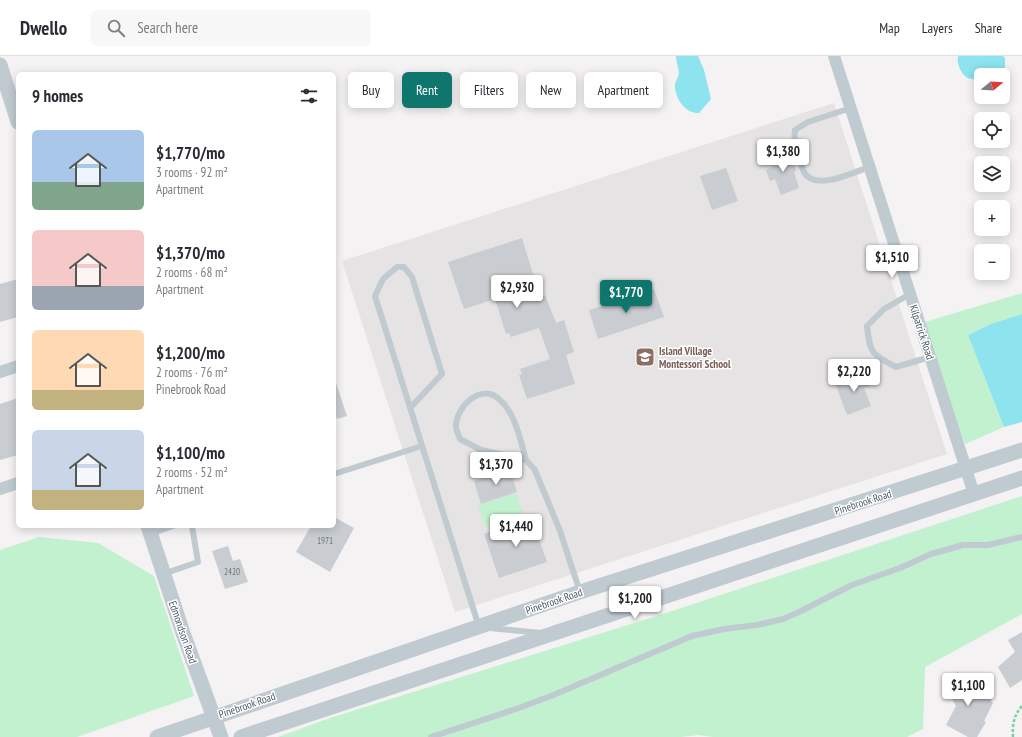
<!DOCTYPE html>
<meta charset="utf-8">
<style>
:root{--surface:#fff;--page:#f7f7f7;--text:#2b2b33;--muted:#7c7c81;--line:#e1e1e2;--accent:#0f766e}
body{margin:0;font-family:"PT Sans Narrow",sans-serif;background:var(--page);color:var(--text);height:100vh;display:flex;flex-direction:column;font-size:15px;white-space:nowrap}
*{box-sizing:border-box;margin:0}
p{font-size:13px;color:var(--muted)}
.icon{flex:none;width:22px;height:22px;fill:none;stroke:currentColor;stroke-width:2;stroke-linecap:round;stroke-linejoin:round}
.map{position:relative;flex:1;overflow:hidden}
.sheet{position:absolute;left:16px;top:16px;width:320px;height:456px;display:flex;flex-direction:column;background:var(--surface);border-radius:6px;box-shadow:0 2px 10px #0003}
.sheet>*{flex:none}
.hud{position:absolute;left:348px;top:16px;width:380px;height:36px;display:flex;gap:8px}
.needle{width:26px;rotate:72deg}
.buttons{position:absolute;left:974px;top:12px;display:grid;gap:8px}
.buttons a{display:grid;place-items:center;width:36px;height:36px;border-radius:6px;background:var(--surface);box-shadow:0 2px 10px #0003;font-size:20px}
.price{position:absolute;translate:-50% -34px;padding:0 9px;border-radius:4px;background:#fff;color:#222;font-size:13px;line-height:26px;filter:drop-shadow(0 1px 2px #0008)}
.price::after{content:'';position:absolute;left:50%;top:24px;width:12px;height:9px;margin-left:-6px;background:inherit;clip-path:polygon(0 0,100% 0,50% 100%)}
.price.active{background:var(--accent);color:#fff}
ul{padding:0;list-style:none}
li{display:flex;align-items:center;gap:12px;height:100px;padding:0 16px}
li span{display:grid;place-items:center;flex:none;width:112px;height:80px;border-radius:6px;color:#555}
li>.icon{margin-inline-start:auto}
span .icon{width:48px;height:48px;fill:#fffc;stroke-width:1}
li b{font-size:17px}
h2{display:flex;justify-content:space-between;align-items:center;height:48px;padding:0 16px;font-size:17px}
.tag{padding:0 14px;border-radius:6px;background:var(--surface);box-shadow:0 2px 10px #0003;font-size:14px;line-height:36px}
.tag.active{background:var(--accent);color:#fff}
header{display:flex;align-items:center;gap:24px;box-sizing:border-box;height:56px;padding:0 20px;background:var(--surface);border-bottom:1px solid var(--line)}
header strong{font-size:19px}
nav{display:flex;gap:22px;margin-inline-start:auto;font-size:14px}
.search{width:280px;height:36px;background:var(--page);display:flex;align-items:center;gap:10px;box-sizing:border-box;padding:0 14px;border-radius:6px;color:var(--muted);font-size:15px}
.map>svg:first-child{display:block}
.education{fill:#e5e3e4}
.green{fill:#c1f1cf}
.water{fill:#8de3ee}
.building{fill:#c9cdd1}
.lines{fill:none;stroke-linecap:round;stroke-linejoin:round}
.path{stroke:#78d09d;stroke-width:2.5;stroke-dasharray:3 2;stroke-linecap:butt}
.service{stroke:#c0cad1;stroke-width:6}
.minor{stroke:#c0cad1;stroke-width:12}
.tertiary{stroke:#c0cad1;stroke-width:15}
.labels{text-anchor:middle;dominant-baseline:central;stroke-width:3;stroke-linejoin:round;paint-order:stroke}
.number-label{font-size:9px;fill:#69747c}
.street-label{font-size:11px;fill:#495760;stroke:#fff}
.education-label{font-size:11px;font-weight:bold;fill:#785e54;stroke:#fff;text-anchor:start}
</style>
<header>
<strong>Dwello</strong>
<div class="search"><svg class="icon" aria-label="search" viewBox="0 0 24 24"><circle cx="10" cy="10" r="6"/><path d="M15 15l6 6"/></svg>Search here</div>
<nav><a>Map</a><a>Layers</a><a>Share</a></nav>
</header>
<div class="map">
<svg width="1022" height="681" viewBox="0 0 1022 681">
<rect width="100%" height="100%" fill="#f4f2f2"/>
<path class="education" d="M834,47L947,398L455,556L342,205Z"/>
<g class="green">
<path d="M1022,237V258L991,268L968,279L1004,371L965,388L918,268Z"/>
<path d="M516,437L523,458L485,470L478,449Z"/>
<path d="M1022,440V558L925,611L923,673L907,681H713L698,679L681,681H278L330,662L666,557Z"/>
<path d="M39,481L98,487L154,520L194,640L77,681H0V494Z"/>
</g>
<g class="water">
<path d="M676,0H698L704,14L711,43L699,57C685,58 674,41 675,28C676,24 679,20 679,16C678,11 676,5 676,0Z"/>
<path d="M958,0H1003L1005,2V16L1003,20L981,19V23C970,24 965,23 960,13C958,8 957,5 958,0Z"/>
<path d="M1022,258V366L1004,371L968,279L991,268Z"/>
</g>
<g class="building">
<path d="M786,95L789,105L792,104L796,115L794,116L799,132L781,139L775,123L770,125L766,114L772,111L769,101Z"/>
<path d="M726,112L738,145L712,154L700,120Z"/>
<path d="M522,182L540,241L545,239L556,267L564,264L574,296L566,299L575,328L527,343L519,319L522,318L520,313L550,303L539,272L511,281L509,277L506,278L495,243L464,253L448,206Z"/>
<path d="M18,223V261L0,266V228Z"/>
<path d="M654,233L664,261L598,283L589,254Z"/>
<path d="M865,316L870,330L864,332L871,350L847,359L835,327Z"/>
<path d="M334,327H336L347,360L337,363L334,353Z"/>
<path d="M18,342V399L0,404V348Z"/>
<path d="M510,413L517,436L481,448L474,425Z"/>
<path d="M334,461L354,472L330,516L296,496L311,470H334Z"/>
<path d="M532,462L547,506L499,522L484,478Z"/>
<path d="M228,490L233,505L240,503L248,526L225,533L212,495Z"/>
<path d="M1022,576V624L1010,632L998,611L1015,596L1008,584Z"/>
<path d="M958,616L964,625L966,624L976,642L980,633L993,640L991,645L993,647L984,665L986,666L977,681H968L946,669L956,650L948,635L951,633L945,624Z"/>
</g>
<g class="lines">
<path class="path" d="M1013,681C1012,669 1014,659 1022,650"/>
<g class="service">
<path d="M851,52L808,66L795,74C793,85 797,94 800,104C801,108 802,112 804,116C815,136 854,116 869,111"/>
<path d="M910,238L884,253L867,270C870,297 871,298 896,311L930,301"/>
<path d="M410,352L442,318L412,221L404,211H397L383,223L375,240L479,571"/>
<path d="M526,404C520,383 516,358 499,343C481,327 457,350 456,369C455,373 459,379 460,383L481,394L526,404L535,414L560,475L580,536"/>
<path d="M334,418L422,390"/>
<path d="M150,478L173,470"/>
<path d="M163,518L198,506L192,470"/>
<path d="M490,572L541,577"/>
<path d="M431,681L516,653L551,640L692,580L724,573L757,569L783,563L799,556L852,529L900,512L931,498L963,489H988L1022,481"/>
</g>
<g class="minor">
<path d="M834,0L974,438"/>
<path d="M0,316L18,310"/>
<path d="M0,433L18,427"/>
</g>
<g class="tertiary">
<path d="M0,9L18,66"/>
<path d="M148,470L183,577L221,681"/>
<path d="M157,681L580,536L1022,394"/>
<path d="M241,681L1022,422"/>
</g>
</g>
<defs>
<g id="school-square" transform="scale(1)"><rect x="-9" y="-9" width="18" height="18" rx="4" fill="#8d6e63" stroke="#fff"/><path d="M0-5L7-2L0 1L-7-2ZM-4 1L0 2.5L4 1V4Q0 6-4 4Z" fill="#fff"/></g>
</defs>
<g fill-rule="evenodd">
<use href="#school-square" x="645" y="301"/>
</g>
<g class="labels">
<g class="number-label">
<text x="325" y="484">1971</text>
<text x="232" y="515">2420</text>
</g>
<g class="street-label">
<text transform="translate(922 276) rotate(72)">Kilpatrick Road</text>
<text transform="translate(863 446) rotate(-18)">Pinebrook Road</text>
<text transform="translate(554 545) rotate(-19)">Pinebrook Road</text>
<text transform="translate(183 576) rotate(71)">Edmondson Road</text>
<text transform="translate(247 649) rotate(-19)">Pinebrook Road</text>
</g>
<g class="education-label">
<text x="659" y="295">Island Village<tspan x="659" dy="13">Montessori School</tspan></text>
</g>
</g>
</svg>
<div class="buttons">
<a><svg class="needle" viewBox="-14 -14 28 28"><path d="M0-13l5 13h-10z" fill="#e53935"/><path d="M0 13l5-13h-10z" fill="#7c7c81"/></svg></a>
<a><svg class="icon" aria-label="locate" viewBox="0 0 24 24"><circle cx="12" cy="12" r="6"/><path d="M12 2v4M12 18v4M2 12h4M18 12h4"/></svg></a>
<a><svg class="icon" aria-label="layers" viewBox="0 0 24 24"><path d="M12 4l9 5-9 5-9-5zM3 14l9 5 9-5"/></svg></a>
<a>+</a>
<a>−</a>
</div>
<b class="price" style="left:783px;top:117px">$1,380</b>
<b class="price" style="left:892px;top:223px">$1,510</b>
<b class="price" style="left:517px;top:253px">$2,930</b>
<b class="price active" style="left:626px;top:258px">$1,770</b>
<b class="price" style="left:854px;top:337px">$2,220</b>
<b class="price" style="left:496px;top:430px">$1,370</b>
<b class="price" style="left:516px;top:492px">$1,440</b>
<b class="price" style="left:635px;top:564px">$1,200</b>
<b class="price" style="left:968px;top:651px">$1,100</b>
<div class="hud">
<a class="tag">Buy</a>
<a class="tag active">Rent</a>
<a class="tag">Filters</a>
<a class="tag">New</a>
<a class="tag">Apartment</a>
</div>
<section class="sheet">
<h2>9 homes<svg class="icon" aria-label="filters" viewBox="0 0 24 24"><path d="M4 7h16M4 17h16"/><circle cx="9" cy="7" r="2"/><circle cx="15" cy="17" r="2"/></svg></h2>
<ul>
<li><span style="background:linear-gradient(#a9c7e8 65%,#7fa58c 0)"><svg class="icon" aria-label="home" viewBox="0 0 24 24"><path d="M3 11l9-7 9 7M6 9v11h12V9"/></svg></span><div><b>$1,770/mo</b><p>3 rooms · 92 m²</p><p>Apartment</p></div></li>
<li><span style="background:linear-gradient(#f6c9c9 70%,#9aa5b1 0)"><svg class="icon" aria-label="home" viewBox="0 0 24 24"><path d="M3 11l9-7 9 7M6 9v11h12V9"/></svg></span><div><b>$1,370/mo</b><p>2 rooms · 68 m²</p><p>Apartment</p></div></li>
<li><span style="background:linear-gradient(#ffd9b3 75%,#c2b280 0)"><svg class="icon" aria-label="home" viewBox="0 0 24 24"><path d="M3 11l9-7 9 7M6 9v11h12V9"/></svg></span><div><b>$1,200/mo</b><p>2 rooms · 76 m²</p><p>Pinebrook Road</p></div></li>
<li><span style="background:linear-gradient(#c9d6e8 75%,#c2b280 0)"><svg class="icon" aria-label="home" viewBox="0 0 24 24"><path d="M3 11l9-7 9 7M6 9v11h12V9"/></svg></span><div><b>$1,100/mo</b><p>2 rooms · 52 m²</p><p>Apartment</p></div></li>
</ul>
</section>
</div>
